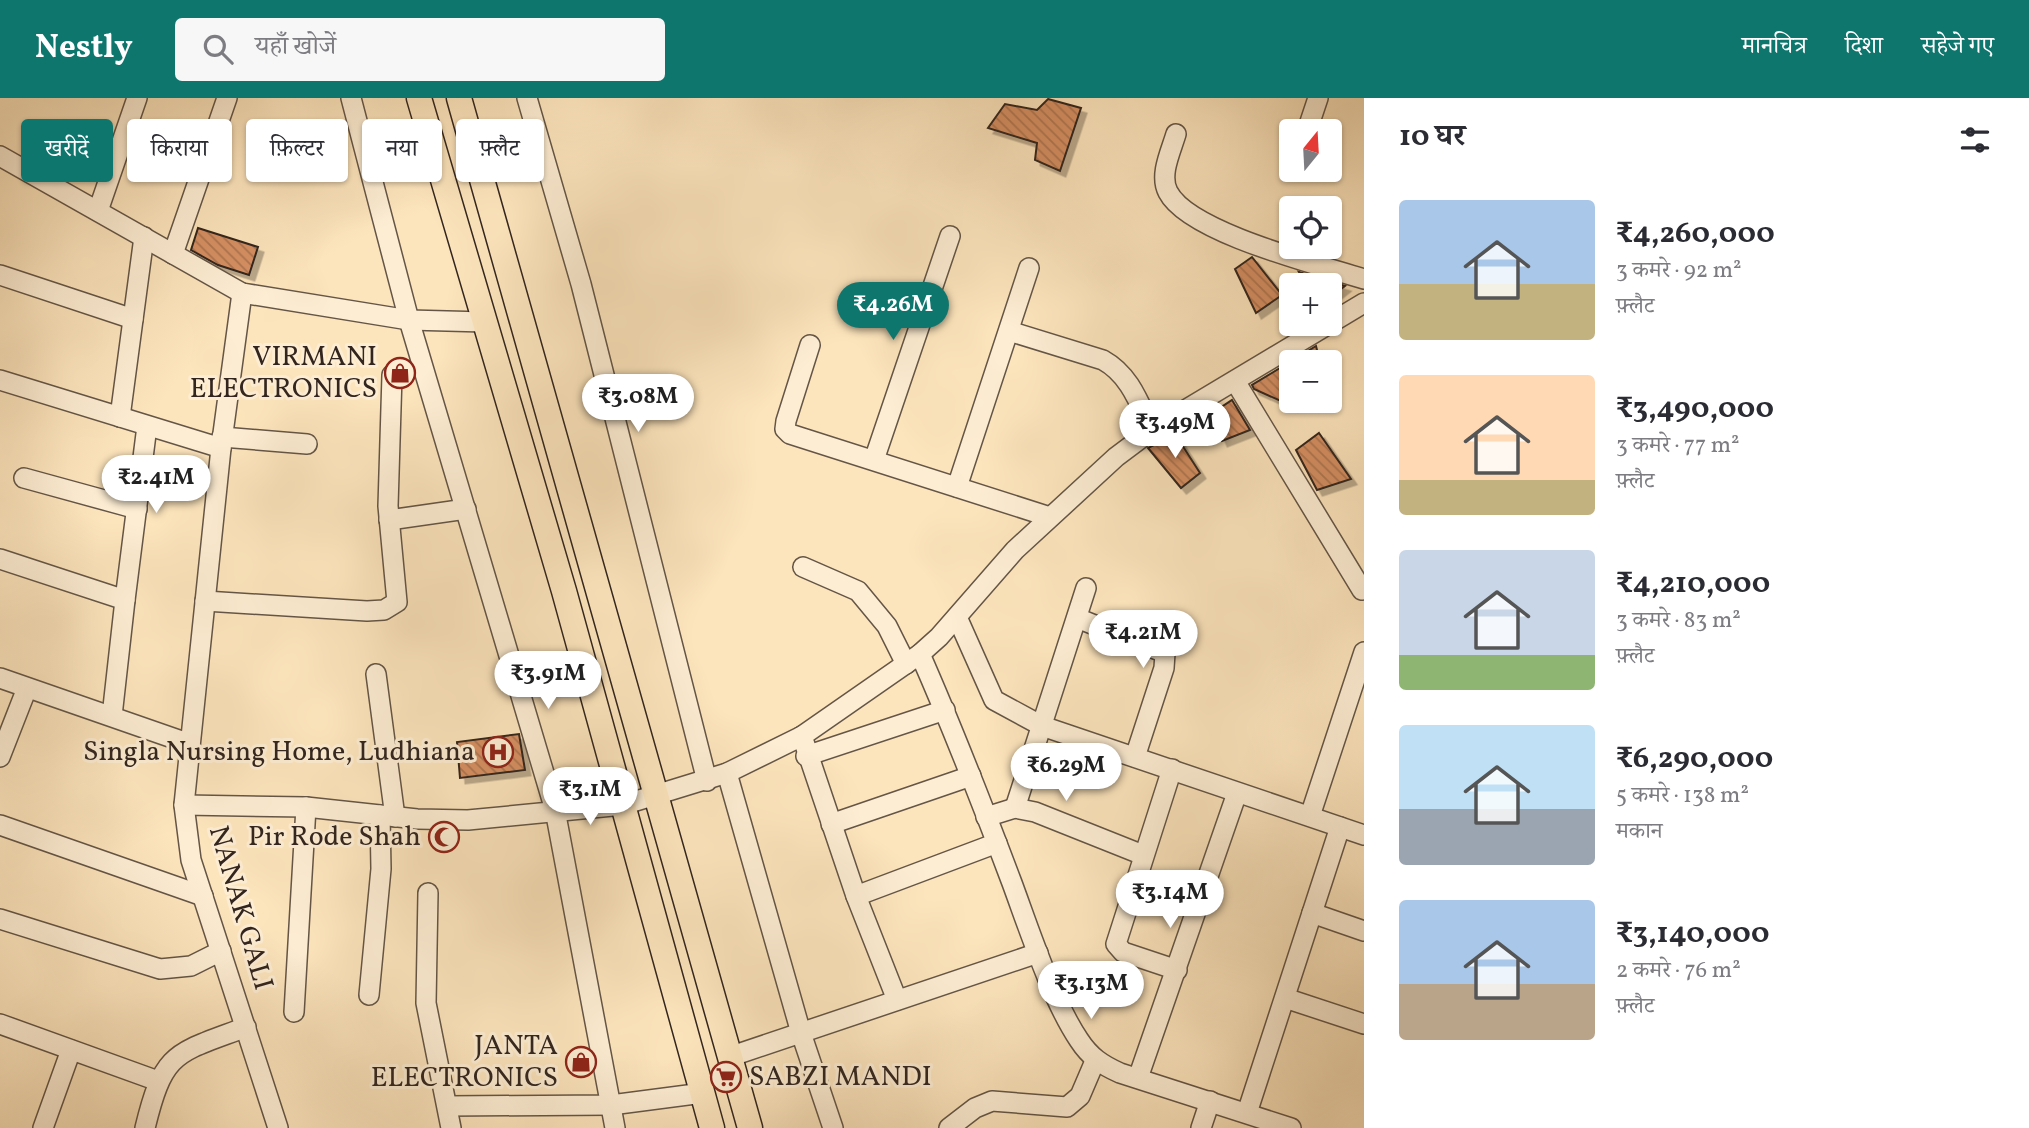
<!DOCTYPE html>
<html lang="hi">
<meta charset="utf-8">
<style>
:root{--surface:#fff;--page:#f7f7f7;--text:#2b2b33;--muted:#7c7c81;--accent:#0f766e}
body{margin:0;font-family:Vollkorn,"Noto Serif Devanagari",serif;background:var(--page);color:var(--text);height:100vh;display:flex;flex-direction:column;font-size:26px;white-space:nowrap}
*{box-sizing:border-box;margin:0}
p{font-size:23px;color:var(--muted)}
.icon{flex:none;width:38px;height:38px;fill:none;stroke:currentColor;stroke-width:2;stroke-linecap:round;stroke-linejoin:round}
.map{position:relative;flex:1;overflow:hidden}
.side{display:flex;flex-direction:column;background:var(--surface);width:665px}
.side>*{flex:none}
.banner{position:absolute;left:21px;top:21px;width:665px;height:63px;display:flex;gap:14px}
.needle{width:46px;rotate:18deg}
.tools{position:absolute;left:1279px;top:21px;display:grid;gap:14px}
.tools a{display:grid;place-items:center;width:63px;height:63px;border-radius:7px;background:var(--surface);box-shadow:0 2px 5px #0004;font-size:35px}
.price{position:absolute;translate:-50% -60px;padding:0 16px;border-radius:24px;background:#fff;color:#222;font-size:23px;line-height:46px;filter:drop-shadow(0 2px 4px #0008)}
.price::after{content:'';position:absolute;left:50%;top:42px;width:21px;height:16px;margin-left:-10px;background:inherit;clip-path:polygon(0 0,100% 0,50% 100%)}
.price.current{background:var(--accent);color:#fff}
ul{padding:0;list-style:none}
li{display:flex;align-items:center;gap:21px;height:175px;padding:0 35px}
li span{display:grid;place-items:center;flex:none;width:196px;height:140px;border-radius:7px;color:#555}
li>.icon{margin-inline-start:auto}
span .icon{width:84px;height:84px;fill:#fffc;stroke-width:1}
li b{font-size:30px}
h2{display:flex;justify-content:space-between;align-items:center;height:84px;padding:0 35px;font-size:30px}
.pill{padding:0 24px;border-radius:7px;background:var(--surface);box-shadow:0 2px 5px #0004;font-size:24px;line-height:63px}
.pill.current{background:var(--accent);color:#fff}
header{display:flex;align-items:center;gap:42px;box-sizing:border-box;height:98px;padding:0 35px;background:var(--accent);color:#fff}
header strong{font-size:33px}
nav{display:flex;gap:38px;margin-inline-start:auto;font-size:24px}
.search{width:490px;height:63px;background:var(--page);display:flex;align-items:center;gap:18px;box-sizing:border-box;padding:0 24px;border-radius:7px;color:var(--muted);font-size:26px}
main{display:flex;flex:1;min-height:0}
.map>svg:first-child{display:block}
.building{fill:url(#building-back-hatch);stroke:#32251e;stroke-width:2;filter:url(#shadow)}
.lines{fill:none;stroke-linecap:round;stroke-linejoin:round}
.minor-casing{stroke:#645546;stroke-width:22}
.major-casing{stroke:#32251e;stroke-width:27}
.minor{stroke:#fdedd3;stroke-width:19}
.major{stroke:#fce4bc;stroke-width:24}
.labels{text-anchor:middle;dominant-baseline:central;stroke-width:6;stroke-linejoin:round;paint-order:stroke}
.poi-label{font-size:28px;fill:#32251e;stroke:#fdedd3;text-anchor:end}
.street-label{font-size:28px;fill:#32251e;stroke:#fdedd3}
</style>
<header>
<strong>Nestly</strong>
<div class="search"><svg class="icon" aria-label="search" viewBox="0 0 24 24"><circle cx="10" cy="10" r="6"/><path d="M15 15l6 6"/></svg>यहाँ खोजें</div>
<nav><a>मानचित्र</a><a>दिशा</a><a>सहेजे गए</a></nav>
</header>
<main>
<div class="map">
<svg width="1364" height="1030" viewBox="0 0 1364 1030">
<defs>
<pattern id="building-back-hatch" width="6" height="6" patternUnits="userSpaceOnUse" patternTransform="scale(1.75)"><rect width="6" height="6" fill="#d58f62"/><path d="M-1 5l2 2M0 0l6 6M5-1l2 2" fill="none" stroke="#ad7550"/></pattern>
<filter id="shadow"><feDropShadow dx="5.5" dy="5.5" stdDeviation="0" flood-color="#0004"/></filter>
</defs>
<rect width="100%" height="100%" fill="#fce4bc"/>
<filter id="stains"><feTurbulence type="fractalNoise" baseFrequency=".00286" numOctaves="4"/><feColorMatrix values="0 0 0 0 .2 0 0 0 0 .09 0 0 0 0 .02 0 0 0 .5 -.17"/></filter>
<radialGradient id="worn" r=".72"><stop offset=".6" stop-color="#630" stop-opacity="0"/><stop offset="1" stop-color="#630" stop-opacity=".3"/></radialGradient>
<g class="building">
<path d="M1048,1L1081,10L1060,73L1035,62L1037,45L988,30L1005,6L1037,12Z"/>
<path d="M198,130L258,149L249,177L218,167L191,152Z"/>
<path d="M1252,159L1282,197L1256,215L1235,171Z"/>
<path d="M1299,174L1314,179L1345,188L1330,200V187H1307Z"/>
<path d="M1316,248L1320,264H1292V308L1254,291L1252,287Z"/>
<path d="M1232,302L1250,332L1222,343L1211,316Z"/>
<path d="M1319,335L1351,381L1317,392L1296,352Z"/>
<path d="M1175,336L1200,375L1181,390L1148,350Z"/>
<path d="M519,636L525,672L460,680L457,644Z"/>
</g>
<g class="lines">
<g class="minor-casing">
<g id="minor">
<path d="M351,0L409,222L555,712L615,1030"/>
<path d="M527,0L581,186L707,683"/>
<path d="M1307,33L1318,0"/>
<path d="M1176,36C1171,53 1159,77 1168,94C1189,135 1320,167 1364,181"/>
<path d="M0,58L242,195L409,222L485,224"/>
<path d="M98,113L137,0"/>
<path d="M173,156L227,0"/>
<path d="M0,177L133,221"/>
<path d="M1009,233L1103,262C1130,277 1139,305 1152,332"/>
<path d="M810,247L786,323L785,331L790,336L1050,419"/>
<path d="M0,282L221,350L242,195"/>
<path d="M1235,283L1362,492"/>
<path d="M120,319L144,139"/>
<path d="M222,339L307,346"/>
<path d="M221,350L184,707L191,762L278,1030"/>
<path d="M874,362L950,138"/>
<path d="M24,380L137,411"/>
<path d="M957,389L1029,170"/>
<path d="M389,422L466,411"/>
<path d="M0,461L125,502L112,618"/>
<path d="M803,469L858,493L887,528L906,566"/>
<path d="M125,502L147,328"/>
<path d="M205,503L367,513L384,512L397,504L388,408L392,277"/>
<path d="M957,519L994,602L1042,628L1364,737"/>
<path d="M1077,520L1165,555L1164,570L1135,659"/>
<path d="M920,556C953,631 983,708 1012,785C1029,831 1052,902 1079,942C1090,959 1102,967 1120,975L1291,1030"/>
<path d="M376,576L395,719"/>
<path d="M0,580L190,646"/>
<path d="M802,638L856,798L897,902"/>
<path d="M806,658L945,612"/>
<path d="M0,659L27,590"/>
<path d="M1172,671L1116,846L1123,854L1177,872"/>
<path d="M727,675L801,935L833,1030"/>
<path d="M184,707L306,709L417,721L468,722L623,707L727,675L802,638L920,556L939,539L1015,452L1116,359L1152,332L1364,205"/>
<path d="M1015,710L1086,490"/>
<path d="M1310,718L1364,554"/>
<path d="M986,719L1015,710L1035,714L1143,757"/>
<path d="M831,726L971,678"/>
<path d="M0,727L203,798"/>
<path d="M428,795L426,905L451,1030"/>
<path d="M856,798L997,745"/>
<path d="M1312,815L1364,833"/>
<path d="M0,821L160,871L191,868L221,853"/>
<path d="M369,897L381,771L380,717"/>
<path d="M1285,900L1364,926"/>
<path d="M294,914L306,709"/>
<path d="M0,926L158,983"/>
<path d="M729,959L1038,855"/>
<path d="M1138,980L1237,695"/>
<path d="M448,1008L611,1007L703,995"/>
<path d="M1247,1015L1340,729"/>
<path d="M43,1030L71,952"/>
<path d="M145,1030C164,952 175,956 246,929"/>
<path d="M949,1030L975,1010L992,1003L1067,1009L1080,998L1095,963"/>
<path d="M1201,1030L1210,1003"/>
</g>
</g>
<g class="major-casing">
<g id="major">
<path d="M419,0L564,493L712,1030"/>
<path d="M459,0L750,1030"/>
</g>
</g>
<use href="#minor" class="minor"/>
<use href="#major" class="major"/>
</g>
<defs>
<g id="shop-ring" transform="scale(1.575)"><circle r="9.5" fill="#fdedd3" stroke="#8f2418" stroke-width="1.5"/><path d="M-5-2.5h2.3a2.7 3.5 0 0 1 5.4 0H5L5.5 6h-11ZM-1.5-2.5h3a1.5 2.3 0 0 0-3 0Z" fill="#8f2418"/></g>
<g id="hospital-ring" transform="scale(1.575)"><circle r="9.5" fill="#fdedd3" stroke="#8f2418" stroke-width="1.5"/><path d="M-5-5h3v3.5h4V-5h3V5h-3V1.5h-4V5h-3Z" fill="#8f2418"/></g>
<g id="mosque-ring" transform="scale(1.575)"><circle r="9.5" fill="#fdedd3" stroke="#8f2418" stroke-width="1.5"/><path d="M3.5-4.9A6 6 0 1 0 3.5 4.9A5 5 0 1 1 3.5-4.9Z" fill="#8f2418"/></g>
<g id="supermarket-ring" transform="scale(1.575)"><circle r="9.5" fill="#fdedd3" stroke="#8f2418" stroke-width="1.5"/><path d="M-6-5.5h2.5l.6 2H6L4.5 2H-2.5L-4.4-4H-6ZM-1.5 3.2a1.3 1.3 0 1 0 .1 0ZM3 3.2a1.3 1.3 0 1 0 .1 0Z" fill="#8f2418"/></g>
</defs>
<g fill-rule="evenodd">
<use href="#shop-ring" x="400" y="275"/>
<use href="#hospital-ring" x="498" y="654"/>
<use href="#mosque-ring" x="444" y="739"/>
<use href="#shop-ring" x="581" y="964"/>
<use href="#supermarket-ring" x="726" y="979"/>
</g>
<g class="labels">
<g class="poi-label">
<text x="377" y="259">VIRMANI<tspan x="377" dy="32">ELECTRONICS</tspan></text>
<text x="475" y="654">Singla Nursing Home, Ludhiana</text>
<text x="421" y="739">Pir Rode Shah</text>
<text x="558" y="948">JANTA<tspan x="558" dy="32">ELECTRONICS</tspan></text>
<text x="749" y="979" text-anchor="start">SABZI MANDI</text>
</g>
<g class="street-label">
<text transform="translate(240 810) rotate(74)">NANAK GALI</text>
</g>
</g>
<rect width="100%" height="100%" filter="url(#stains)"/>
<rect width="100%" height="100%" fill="url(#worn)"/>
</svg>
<div class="tools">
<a><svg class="needle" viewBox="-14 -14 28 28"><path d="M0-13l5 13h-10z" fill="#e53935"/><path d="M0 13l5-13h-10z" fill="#7c7c81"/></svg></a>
<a><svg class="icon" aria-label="locate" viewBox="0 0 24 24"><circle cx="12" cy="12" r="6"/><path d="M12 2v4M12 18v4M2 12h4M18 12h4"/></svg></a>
<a>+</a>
<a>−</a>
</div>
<b class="price current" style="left:893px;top:244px">₹4.26M</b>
<b class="price" style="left:638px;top:336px">₹3.08M</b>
<b class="price" style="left:1175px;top:362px">₹3.49M</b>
<b class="price" style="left:156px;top:417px">₹2.41M</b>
<b class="price" style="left:1143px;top:572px">₹4.21M</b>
<b class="price" style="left:548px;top:613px">₹3.91M</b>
<b class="price" style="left:1066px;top:705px">₹6.29M</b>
<b class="price" style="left:590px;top:729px">₹3.1M</b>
<b class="price" style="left:1170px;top:832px">₹3.14M</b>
<b class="price" style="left:1091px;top:923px">₹3.13M</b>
<div class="banner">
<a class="pill current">खरीदें</a>
<a class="pill">किराया</a>
<a class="pill">फ़िल्टर</a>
<a class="pill">नया</a>
<a class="pill">फ़्लैट</a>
</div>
</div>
<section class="side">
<h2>10 घर<svg class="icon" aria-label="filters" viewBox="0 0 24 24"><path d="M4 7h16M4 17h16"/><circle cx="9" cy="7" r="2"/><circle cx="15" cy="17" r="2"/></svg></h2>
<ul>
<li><span style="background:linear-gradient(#a9c7e8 60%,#c2b280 0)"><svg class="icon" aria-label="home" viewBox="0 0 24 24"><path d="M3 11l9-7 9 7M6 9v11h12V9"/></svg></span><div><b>₹4,260,000</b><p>3 कमरे · 92 m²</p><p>फ़्लैट</p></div></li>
<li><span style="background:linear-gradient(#ffd9b3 75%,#c2b280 0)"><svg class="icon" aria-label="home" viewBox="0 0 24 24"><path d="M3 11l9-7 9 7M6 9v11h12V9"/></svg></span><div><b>₹3,490,000</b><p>3 कमरे · 77 m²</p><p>फ़्लैट</p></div></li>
<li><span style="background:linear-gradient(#c9d6e8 75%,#8fb573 0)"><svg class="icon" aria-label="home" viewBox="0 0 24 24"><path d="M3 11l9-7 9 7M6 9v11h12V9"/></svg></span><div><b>₹4,210,000</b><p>3 कमरे · 83 m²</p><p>फ़्लैट</p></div></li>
<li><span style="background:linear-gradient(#bfe0f5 60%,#9aa5b1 0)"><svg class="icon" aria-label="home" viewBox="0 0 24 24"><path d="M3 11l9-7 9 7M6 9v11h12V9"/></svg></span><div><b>₹6,290,000</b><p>5 कमरे · 138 m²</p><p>मकान</p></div></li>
<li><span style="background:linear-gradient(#a9c7e8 60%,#b9a48a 0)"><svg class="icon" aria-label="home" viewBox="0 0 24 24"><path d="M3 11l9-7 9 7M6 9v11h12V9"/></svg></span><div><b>₹3,140,000</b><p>2 कमरे · 76 m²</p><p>फ़्लैट</p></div></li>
</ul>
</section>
</main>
